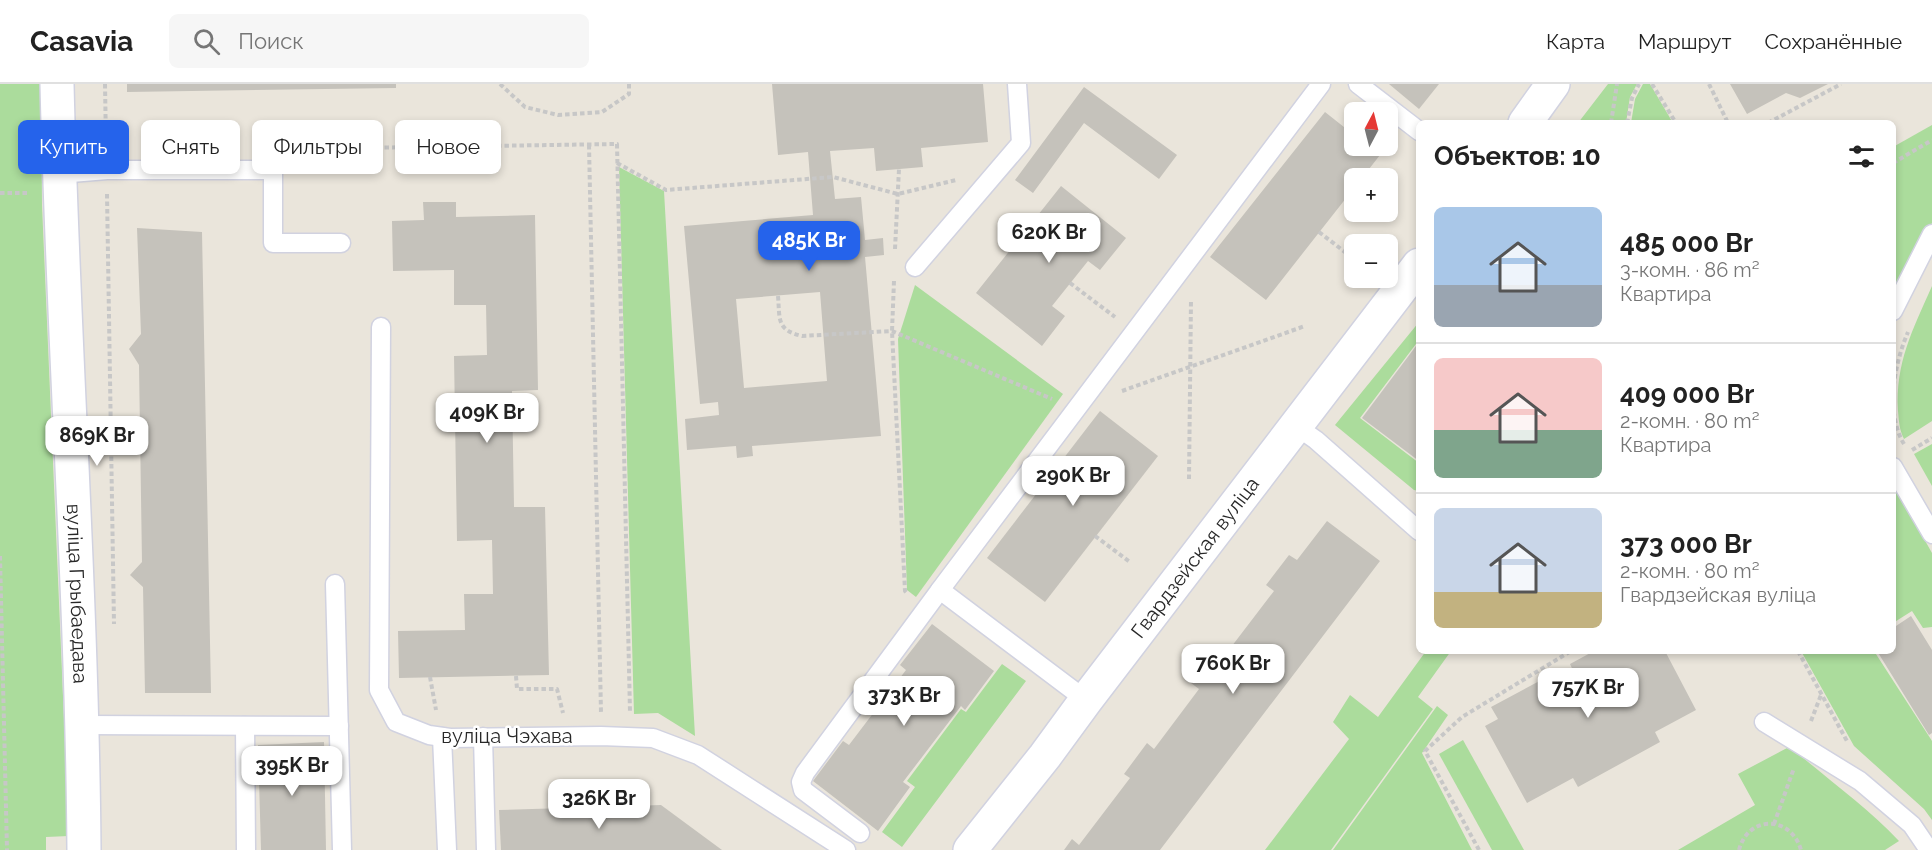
<!DOCTYPE html>
<html lang="ru">
<meta charset="utf-8">
<style>
:root{--surface:#fff;--page:#f6f6f6;--text:#222;--muted:#767676;--line:#e0e0e0;--accent:#2563eb}
body{margin:0;font-family:Raleway,sans-serif;background:var(--page);color:var(--text);height:100vh;display:flex;flex-direction:column;font-size:22px;white-space:nowrap}
*{box-sizing:border-box;margin:0}
p{font-size:20px;color:var(--muted)}
.icon{flex:none;width:33px;height:33px;fill:none;stroke:currentColor;stroke-width:2;stroke-linecap:round;stroke-linejoin:round}
.map{position:relative;flex:1;overflow:hidden}
.details{position:absolute;left:1416px;top:36px;width:480px;height:534px;display:flex;flex-direction:column;background:var(--surface);border-radius:9px;box-shadow:0 3px 9px #0003}
.details>*{flex:none}
.top-card{position:absolute;left:18px;top:36px;width:570px;height:54px;display:flex;gap:12px}
.needle{width:39px;rotate:7deg}
.controls{position:absolute;left:1344px;top:18px;display:grid;gap:12px}
.controls a{display:grid;place-items:center;width:54px;height:54px;border-radius:9px;background:var(--surface);box-shadow:0 3px 9px #0003;font-size:30px}
.price{position:absolute;translate:-50% -51px;padding:0 14px;border-radius:12px;background:#fff;color:#222;font-size:20px;line-height:39px;filter:drop-shadow(0 2px 3px #0008)}
.price::after{content:'';position:absolute;left:50%;top:36px;width:18px;height:14px;margin-left:-9px;background:inherit;clip-path:polygon(0 0,100% 0,50% 100%)}
.price.current{background:var(--accent);color:#fff}
ul{padding:0;list-style:none}
li{display:flex;align-items:center;gap:18px;height:150px;padding:0 18px}
li+li{border-top:2px solid var(--line)}
li span{display:grid;place-items:center;flex:none;width:168px;height:120px;border-radius:9px;color:#555}
li>.icon{margin-inline-start:auto}
span .icon{width:72px;height:72px;fill:#fffc;stroke-width:1}
li b{font-size:26px}
h2{display:flex;justify-content:space-between;align-items:center;height:72px;padding:0 18px;font-size:26px}
.pill{padding:0 21px;border-radius:9px;background:var(--surface);box-shadow:0 3px 9px #0003;font-size:21px;line-height:54px}
.pill.current{background:var(--accent);color:#fff}
header{display:flex;align-items:center;gap:36px;box-sizing:border-box;height:84px;padding:0 30px;background:var(--surface);border-bottom:2px solid var(--line)}
header strong{font-size:28px}
nav{display:flex;gap:33px;margin-inline-start:auto;font-size:21px}
.search{width:420px;height:54px;background:var(--page);display:flex;align-items:center;gap:15px;box-sizing:border-box;padding:0 21px;border-radius:9px;color:var(--muted);font-size:22px}
.map>svg:first-child{display:block}
.green{fill:#abdc9c}
.building{fill:#c5c2bb;fill-rule:evenodd}
.lines{fill:none;stroke-linecap:round;stroke-linejoin:round}
.lane-casing{stroke:#d1d2e0;stroke-width:21}
.street-casing{stroke:#d1d2e0;stroke-width:36}
.secondary-casing{stroke:#d1d2e0;stroke-width:36}
.path{stroke:#c7c7c7;stroke-width:4;stroke-dasharray:4.5 3;stroke-linecap:butt}
.lane{stroke:#fff;stroke-width:18}
.street{stroke:#fff;stroke-width:33}
.secondary{stroke:#fff;stroke-width:33}
.labels{text-anchor:middle;dominant-baseline:central;stroke-width:5;stroke-linejoin:round;paint-order:stroke}
.street-label{font-size:20px;fill:#282828;stroke:#fff}
</style>
<header>
<strong>Casavia</strong>
<div class="search"><svg class="icon" aria-label="search" viewBox="0 0 24 24"><circle cx="10" cy="10" r="6"/><path d="M15 15l6 6"/></svg>Поиск</div>
<nav><a>Карта</a><a>Маршрут</a><a>Сохранённые</a></nav>
</header>
<div class="map">
<svg width="1932" height="766" viewBox="0 0 1932 766">
<rect width="100%" height="100%" fill="#eae5db"/>
<g class="green">
<path d="M0,0H41L42,121L69,752L46,753V766H0Z"/>
<path d="M1608,0H1637L1630,13L1626,39H1578Z"/>
<path d="M1643,0H1650L1673,39H1631L1635,15Z"/>
<path d="M1932,41V139L1893,216V63Z"/>
<path d="M619,83L664,107L695,652L658,629L634,630Z"/>
<path d="M915,201L1063,310L916,513L907,506L898,255Z"/>
<path d="M1932,202V337L1904,355C1899,345 1899,337 1898,327C1895,279 1913,245 1932,202Z"/>
<path d="M1419,238V256L1360,334L1419,379V407L1414,406L1335,341Z"/>
<path d="M1932,360V402L1914,370Z"/>
<path d="M1893,400L1932,469V543L1923,544L1912,527L1893,539Z"/>
<path d="M1426,567H1451L1418,613L1433,625L1331,766H1265L1349,655L1333,638L1350,611L1378,633Z"/>
<path d="M1801,567H1874L1932,657V736L1924,725L1854,662Z"/>
<path d="M1002,580L1026,597L902,763L882,748L915,703L907,697L961,625L966,628Z"/>
<path d="M1437,622L1448,631L1422,669L1472,766H1333Z"/>
<path d="M1463,656L1524,766H1492L1439,670Z"/>
<path d="M1787,664L1795,667C1830,697 1868,724 1899,757L1885,766H1678L1755,721L1738,690Z"/>
</g>
<g class="building">
<path d="M127,0H396V4L127,8Z"/>
<path d="M772,0H983L988,58L921,64L923,83L876,87L874,64L830,67L835,115L861,113L865,156L883,154L884,171L865,173L881,352L752,362L753,372L737,374L736,362L687,366L685,335L719,331L718,318L700,320L684,142L813,131L808,68L778,71ZM820,208L827,297L744,304L736,215Z"/>
<path d="M1389,0H1439L1419,25Z"/>
<path d="M1730,0H1828L1800,14L1786,9L1747,30Z"/>
<path d="M1084,3L1177,71L1159,95L1084,39L1033,109L1015,96Z"/>
<path d="M1325,28L1354,51V62H1367L1380,71L1362,94H1354V104L1266,216L1210,173Z"/>
<path d="M1061,102L1126,154L1100,186L1088,177L1052,222L1065,232L1042,262L976,209Z"/>
<path d="M423,118H456V133L535,131L538,306L512,307L514,423H545L549,591L399,594L398,547L465,546L464,510H493L492,456L457,457L454,272L487,271L486,221H454V186L393,187L392,137L424,136Z"/>
<path d="M137,144L202,148L211,609H145L143,503L130,491L142,478L139,281L129,265L141,250Z"/>
<path d="M1419,258V377L1362,334Z"/>
<path d="M1100,327L1158,372L1045,518L987,474Z"/>
<path d="M1327,437L1380,477L1160,766H1064L1072,755L1079,761L1130,694L1124,690L1147,659L1154,665L1199,605L1191,599L1213,569L1222,575L1274,507L1266,501L1289,471L1297,476Z"/>
<path d="M1911,532L1932,566V649L1929,651L1877,567H1893V544Z"/>
<path d="M932,540L994,587L965,626L961,622L903,698L910,703L878,747L813,697L843,657L849,661L906,586L900,581Z"/>
<path d="M1594,567H1665L1696,626L1655,648L1660,658L1578,703L1573,694L1527,719L1485,642L1498,635L1491,623L1545,594L1551,606L1576,593L1570,580Z"/>
<path d="M324,658L326,766H261L258,661Z"/>
<path d="M661,721L722,766H501L499,726Z"/>
</g>
<g class="lines">
<g class="lane-casing">
<g id="lane">
<path d="M1358,0L1419,47"/>
<path d="M59,90L107,86H273V159H341"/>
<path d="M915,183L1021,59L1017,0"/>
<path d="M1893,227L1932,150"/>
<path d="M381,243L379,606L396,638L429,651L450,654L601,652L653,654L698,671L846,766"/>
<path d="M1296,342L1316,356L1419,447"/>
<path d="M1893,383L1932,450"/>
<path d="M335,500L342,766"/>
<path d="M940,506L1321,0"/>
<path d="M1764,638L1860,697L1912,741L1929,766"/>
<path d="M83,641L339,642"/>
<path d="M245,642L246,766"/>
<path d="M442,653L447,766"/>
<path d="M483,653L486,766"/>
<path d="M860,749L803,706L801,698L805,689L940,506L1086,616"/>
</g>
</g>
<g class="street-casing">
<g id="street">
<path id="s1" d="M57,0C63,255 82,510 84,766"/>
</g>
</g>
<g class="secondary-casing">
<g id="secondary">
<path d="M1525,39L1553,0"/>
<path id="s2" d="M970,766L1045,672L1086,616L1419,181"/>
</g>
</g>
<g class="path">
<path d="M105,0L106,60"/>
<path d="M500,0L525,23L558,31L602,28L629,10V0"/>
<path d="M1652,0L1676,39"/>
<path d="M1709,0L1728,39"/>
<path d="M1611,39L1617,0"/>
<path d="M1627,39L1632,14L1639,0"/>
<path d="M1768,39L1841,0"/>
<path d="M589,61L601,629"/>
<path d="M287,65L617,60L630,628"/>
<path d="M617,79L666,106L833,93L898,110L956,96"/>
<path d="M1893,79L1932,56"/>
<path d="M0,109H29"/>
<path d="M107,110L114,540"/>
<path d="M1319,148L1354,175"/>
<path d="M895,165L899,85"/>
<path d="M894,197L892,247L905,507L907,509"/>
<path d="M1070,199L1115,233"/>
<path d="M778,212C780,235 776,246 802,252L892,247L1052,315"/>
<path d="M1122,307L1305,242"/>
<path d="M1904,360C1885,328 1894,281 1908,248"/>
<path d="M1912,366L1932,354"/>
<path d="M1189,395L1191,216"/>
<path d="M1095,452L1130,478"/>
<path d="M0,472L7,766"/>
<path d="M1798,567L1848,659"/>
<path d="M516,592L517,605H557L563,629"/>
<path d="M430,593L436,626"/>
<path d="M1811,637L1821,611"/>
<path d="M1774,740L1794,684"/>
<path d="M1479,766L1425,667L1462,633L1571,567"/>
<path d="M1739,766C1748,731 1791,731 1801,766"/>
</g>
<use href="#lane" class="lane"/>
<use href="#street" class="street"/>
<use href="#secondary" class="secondary"/>
</g>
<g class="labels">
<g class="street-label">
<text stroke="none"><textPath href="#s2" startOffset="369">Гвардзейская вуліца</textPath></text>
<text stroke="none"><textPath href="#s1" startOffset="510">вуліца Грыбаедава</textPath></text>
<text x="507" y="652">вуліца Чэхава</text>
</g>
</g>
</svg>
<div class="controls">
<a><svg class="needle" viewBox="-14 -14 28 28"><path d="M0-13l5 13h-10z" fill="#e53935"/><path d="M0 13l5-13h-10z" fill="#767676"/></svg></a>
<a>+</a>
<a>−</a>
</div>
<b class="price" style="left:1049px;top:180px">620K Br</b>
<b class="price current" style="left:809px;top:188px">485K Br</b>
<b class="price" style="left:487px;top:360px">409K Br</b>
<b class="price" style="left:97px;top:383px">869K Br</b>
<b class="price" style="left:1073px;top:423px">290K Br</b>
<b class="price" style="left:1233px;top:611px">760K Br</b>
<b class="price" style="left:1588px;top:635px">757K Br</b>
<b class="price" style="left:904px;top:643px">373K Br</b>
<b class="price" style="left:292px;top:713px">395K Br</b>
<b class="price" style="left:599px;top:746px">326K Br</b>
<div class="top-card">
<a class="pill current">Купить</a>
<a class="pill">Снять</a>
<a class="pill">Фильтры</a>
<a class="pill">Новое</a>
</div>
<section class="details">
<h2>Объектов: 10<svg class="icon" aria-label="filters" viewBox="0 0 24 24"><path d="M4 7h16M4 17h16"/><circle cx="9" cy="7" r="2"/><circle cx="15" cy="17" r="2"/></svg></h2>
<ul>
<li><span style="background:linear-gradient(#a9c7e8 65%,#9aa5b1 0)"><svg class="icon" aria-label="home" viewBox="0 0 24 24"><path d="M3 11l9-7 9 7M6 9v11h12V9"/></svg></span><div><b>485 000 Br</b><p>3-комн. · 86 m²</p><p>Квартира</p></div></li>
<li><span style="background:linear-gradient(#f6c9c9 60%,#7fa58c 0)"><svg class="icon" aria-label="home" viewBox="0 0 24 24"><path d="M3 11l9-7 9 7M6 9v11h12V9"/></svg></span><div><b>409 000 Br</b><p>2-комн. · 80 m²</p><p>Квартира</p></div></li>
<li><span style="background:linear-gradient(#c9d6e8 70%,#c2b280 0)"><svg class="icon" aria-label="home" viewBox="0 0 24 24"><path d="M3 11l9-7 9 7M6 9v11h12V9"/></svg></span><div><b>373 000 Br</b><p>2-комн. · 80 m²</p><p>Гвардзейская вуліца</p></div></li>
</ul>
</section>
</div>
